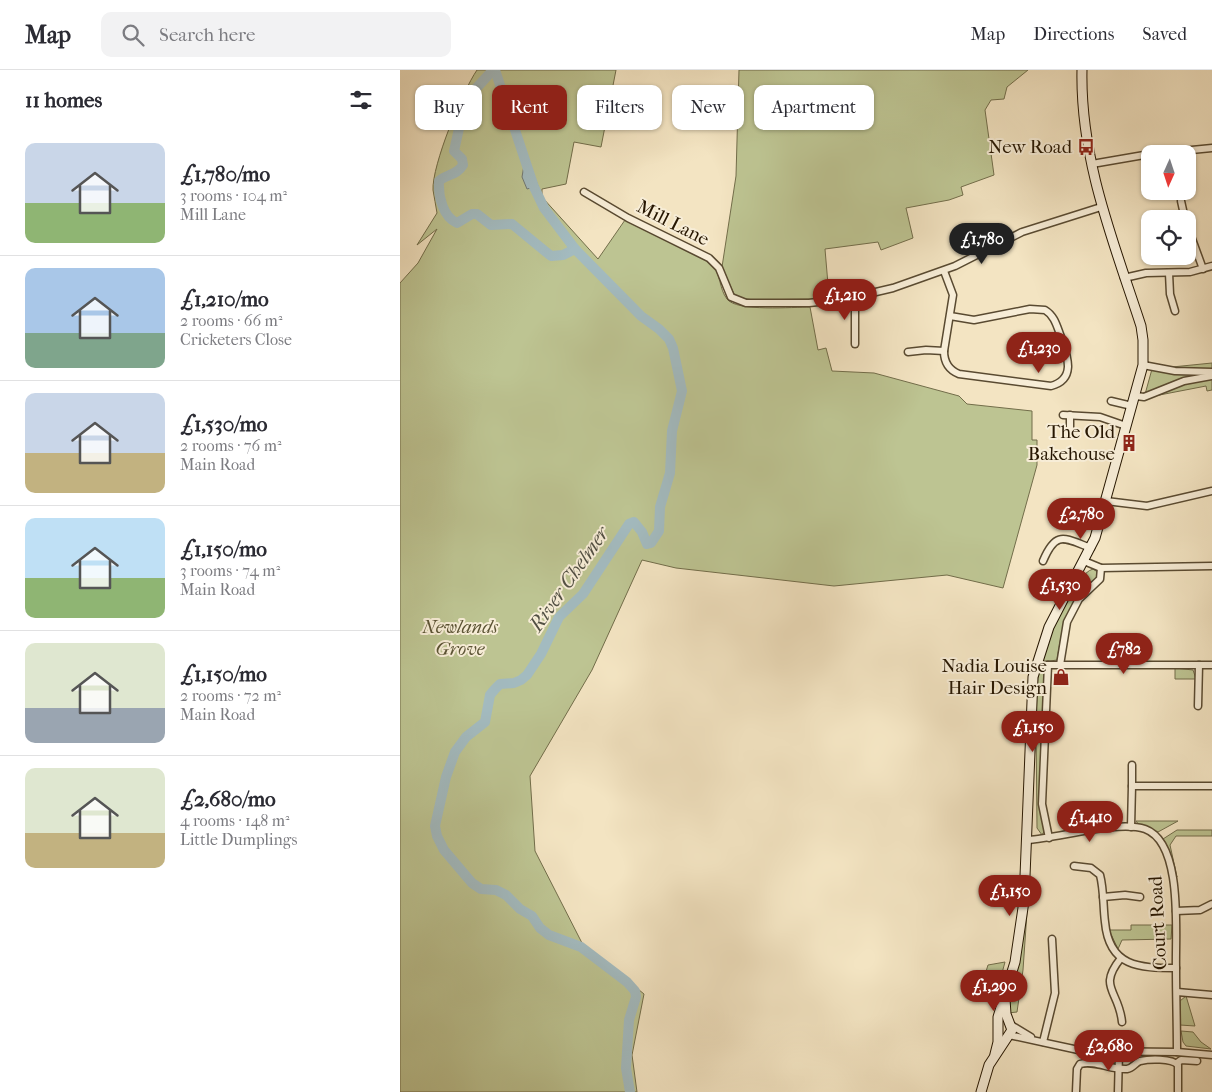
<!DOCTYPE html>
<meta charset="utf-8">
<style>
:root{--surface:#fff;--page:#f2f2f3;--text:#2b2b33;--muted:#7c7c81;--line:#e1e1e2;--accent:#8f2418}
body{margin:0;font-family:"IM FELL French Canon",serif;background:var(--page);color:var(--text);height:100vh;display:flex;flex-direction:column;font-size:19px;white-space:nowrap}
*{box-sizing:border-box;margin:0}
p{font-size:16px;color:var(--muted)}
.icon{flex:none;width:28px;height:28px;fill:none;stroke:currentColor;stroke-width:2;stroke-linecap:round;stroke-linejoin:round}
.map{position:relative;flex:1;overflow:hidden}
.details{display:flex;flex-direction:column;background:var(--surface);width:400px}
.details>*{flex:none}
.top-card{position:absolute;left:15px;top:15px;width:475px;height:45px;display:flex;gap:10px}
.needle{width:32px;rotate:183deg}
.fabs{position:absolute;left:741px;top:75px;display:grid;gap:10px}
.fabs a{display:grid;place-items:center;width:55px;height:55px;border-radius:10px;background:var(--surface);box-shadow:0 1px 4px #0004;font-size:25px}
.price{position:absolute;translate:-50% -42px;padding:0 11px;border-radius:18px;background:var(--accent);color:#fff;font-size:16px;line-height:32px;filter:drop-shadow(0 1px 2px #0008)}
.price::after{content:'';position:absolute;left:50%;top:30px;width:15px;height:11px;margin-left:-8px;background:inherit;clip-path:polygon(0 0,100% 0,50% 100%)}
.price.selected{background:#222;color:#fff}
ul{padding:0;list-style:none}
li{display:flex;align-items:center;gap:15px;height:125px;padding:0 25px}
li+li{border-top:1px solid var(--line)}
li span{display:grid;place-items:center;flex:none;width:140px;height:100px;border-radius:10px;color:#555}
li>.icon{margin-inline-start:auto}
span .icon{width:60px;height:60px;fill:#fffc;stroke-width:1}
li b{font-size:21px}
h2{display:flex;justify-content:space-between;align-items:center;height:60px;padding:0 25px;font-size:21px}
.tag{padding:0 18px;border-radius:10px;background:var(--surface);box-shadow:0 1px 4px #0004;font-size:18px;line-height:45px}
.tag.selected{background:var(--accent);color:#fff}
header{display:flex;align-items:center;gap:30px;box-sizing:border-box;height:70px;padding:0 25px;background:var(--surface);border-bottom:1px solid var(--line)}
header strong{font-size:24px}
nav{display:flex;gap:28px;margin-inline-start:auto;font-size:18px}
.search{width:350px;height:45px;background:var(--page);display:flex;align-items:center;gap:12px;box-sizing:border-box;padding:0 18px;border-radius:10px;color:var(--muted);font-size:19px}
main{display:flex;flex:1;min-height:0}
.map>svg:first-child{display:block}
.green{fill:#bdc492;stroke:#726d4a}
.water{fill:#a3bbc0;stroke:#717974}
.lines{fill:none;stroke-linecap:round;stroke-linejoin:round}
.river{stroke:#a3bbc0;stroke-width:10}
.street-casing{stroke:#594a31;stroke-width:9}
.secondary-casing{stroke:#261601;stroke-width:11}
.street{stroke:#f7edd7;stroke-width:6}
.secondary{stroke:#f7edd7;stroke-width:9}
.labels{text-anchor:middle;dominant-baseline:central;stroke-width:4;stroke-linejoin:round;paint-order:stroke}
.poi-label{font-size:19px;fill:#261601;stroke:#f7edd7;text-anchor:end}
.street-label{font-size:19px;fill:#261601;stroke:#f7edd7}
.park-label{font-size:19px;font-style:italic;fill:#5b5334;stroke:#f7edd7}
.water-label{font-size:20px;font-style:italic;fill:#525044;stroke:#f7edd7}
</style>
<header>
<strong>Map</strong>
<div class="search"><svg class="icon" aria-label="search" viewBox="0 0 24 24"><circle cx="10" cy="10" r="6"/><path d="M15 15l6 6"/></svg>Search here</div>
<nav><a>Map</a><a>Directions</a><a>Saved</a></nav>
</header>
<main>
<section class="details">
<h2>11 homes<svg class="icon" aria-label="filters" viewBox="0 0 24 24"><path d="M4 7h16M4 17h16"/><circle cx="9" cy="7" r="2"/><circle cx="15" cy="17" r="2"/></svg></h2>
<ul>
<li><span style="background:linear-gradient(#c9d6e8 60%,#8fb573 0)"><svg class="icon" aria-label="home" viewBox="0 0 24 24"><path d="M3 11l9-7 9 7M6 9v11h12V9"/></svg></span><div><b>£1,780/mo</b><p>3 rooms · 104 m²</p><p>Mill Lane</p></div></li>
<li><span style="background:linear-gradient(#a9c7e8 65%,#7fa58c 0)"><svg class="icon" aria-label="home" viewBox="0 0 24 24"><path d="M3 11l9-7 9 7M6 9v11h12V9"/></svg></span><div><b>£1,210/mo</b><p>2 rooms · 66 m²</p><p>Cricketers Close</p></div></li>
<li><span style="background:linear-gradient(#c9d6e8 60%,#c2b280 0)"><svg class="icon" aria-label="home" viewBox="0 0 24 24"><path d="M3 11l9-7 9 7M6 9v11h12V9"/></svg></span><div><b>£1,530/mo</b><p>2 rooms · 76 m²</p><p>Main Road</p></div></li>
<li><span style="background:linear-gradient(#bfe0f5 60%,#8fb573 0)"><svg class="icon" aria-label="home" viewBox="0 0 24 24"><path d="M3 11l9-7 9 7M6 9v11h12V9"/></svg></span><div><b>£1,150/mo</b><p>3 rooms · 74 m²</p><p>Main Road</p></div></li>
<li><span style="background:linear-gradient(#dfe7d0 65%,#9aa5b1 0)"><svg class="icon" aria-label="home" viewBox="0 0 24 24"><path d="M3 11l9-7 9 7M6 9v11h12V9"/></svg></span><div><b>£1,150/mo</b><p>2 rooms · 72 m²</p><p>Main Road</p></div></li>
<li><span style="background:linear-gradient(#dfe7d0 65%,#c2b280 0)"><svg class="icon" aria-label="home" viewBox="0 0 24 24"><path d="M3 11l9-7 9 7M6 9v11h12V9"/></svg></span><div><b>£2,680/mo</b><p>4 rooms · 148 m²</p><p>Little Dumplings</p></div></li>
</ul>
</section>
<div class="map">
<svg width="812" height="1022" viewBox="0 0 812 1022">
<rect width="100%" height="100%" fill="#f3e4c2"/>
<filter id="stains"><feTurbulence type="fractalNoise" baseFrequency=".004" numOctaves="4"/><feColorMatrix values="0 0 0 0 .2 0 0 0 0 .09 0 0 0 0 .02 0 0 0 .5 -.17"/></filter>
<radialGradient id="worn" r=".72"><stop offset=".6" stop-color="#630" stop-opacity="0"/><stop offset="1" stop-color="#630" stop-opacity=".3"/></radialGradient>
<g class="green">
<path d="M77,0H216L201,77L174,72L166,114L142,119V127L198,189L225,150L312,194C321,204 319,219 327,229C336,242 394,237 410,237L418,280L426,278L432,301L474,303L559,326L567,334L632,341V370H637V395L603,518L547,505L434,516L276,498L242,490L192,600L130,706L135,781L182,873L244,924L232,985L237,1022H0V213L18,193L37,159L17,175L37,143C36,135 34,128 33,120C32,95 62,22 77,0Z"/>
<path d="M339,0H628L607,17L604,29L591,30L585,40L594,105L561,117L563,125L549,130L506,138L513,168L481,180L478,172L425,179L429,226L409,229L354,230L341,228L334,224L322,197L336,106Z"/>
<path d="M812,293V320L807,321L806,316L744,328L752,299Z"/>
<path d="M693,499L699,503C695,514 684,518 678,526C663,546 661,567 657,590L643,592L641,590C647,571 674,504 693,499Z"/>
<path d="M775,598L793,600L796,609H775Z"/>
<path d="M645,599L643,650H635L638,606L640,600Z"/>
<path d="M636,652H643V756L645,760L642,765L637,758Z"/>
<path d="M736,751H778L758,762L739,755Z"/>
<path d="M777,760H812V766H776L770,775L777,807L763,769Z"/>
<path d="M628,828L623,900L617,942L608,943L609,929L617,897Z"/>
<path d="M731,855H772L771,869L722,870L718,879L709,860H731Z"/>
<path d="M605,892L595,929L591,911L584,908L588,895Z"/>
<path d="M786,926L795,956L780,955V931Z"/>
<path d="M781,961L793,962L801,972L811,979L786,976L783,972Z"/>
</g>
<path class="water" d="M129,92L138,116L127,119L122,107L124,95Z"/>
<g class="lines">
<g class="river">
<path d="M93,0L69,26L64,36L54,81L62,89L63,95C57,105 47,104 39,111C38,126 43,147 57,153L72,144H77L91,155L112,154L151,186L163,185L175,179"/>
<path d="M95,0L134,117L144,138L175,179L241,246L259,259L269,269L273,278L282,321L272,361L270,403L260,437L259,461L251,473L247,474L242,462L234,452L229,454L183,524L159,547L141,584L127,605L121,610L114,613L100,614L95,619L90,625L85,652L66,667L55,682L46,707L35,756L37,766L44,780L72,813L81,819L96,820L106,825L120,839L132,846L140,858L149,865L181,877L227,912L235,921L236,927L229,950L226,998L230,1022"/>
</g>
<g class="street-casing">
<g id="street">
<path d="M751,84L812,78"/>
<path d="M692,94L750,84"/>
<path d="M184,122L228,148L309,188L319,198L331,227L346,233H409L446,229L493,218L555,196L622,162L701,137"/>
<path d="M781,131L785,149"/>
<path d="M788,158L803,199"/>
<path d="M544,201L553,225L544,281C544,293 549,300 559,304L651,316C677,309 667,285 661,267C657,257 655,246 645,240L630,239L574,250L550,246"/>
<path d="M769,203L770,224L775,241"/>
<path d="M724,208L746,203L790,202L812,196"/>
<path d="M455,274V227"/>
<path d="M508,282L526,280L544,281"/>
<path d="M743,295L775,301L812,302"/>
<path d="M736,326L744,327L784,311L812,306"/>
<path d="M711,331L732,336"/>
<path d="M663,345L700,347L726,356"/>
<path d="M670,362V345"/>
<path d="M706,431L747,436L812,421"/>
<path d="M643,491C656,460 664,468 691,478"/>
<path d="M684,491L701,498L812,496"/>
<path d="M636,595H812"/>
<path d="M648,595L642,734L649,768"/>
<path d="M660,595L667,552L679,529L700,509L701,498"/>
<path d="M798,636L799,595"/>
<path d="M732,695V716"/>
<path d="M731,757L732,716H812"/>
<path d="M628,770C659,768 718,750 745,759C784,773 775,866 776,898C776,926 777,954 777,982"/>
<path d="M674,796L691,798L700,805C704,820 703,837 705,852C709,897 739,898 776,898"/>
<path d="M703,827L725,825L740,827"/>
<path d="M776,841L800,840L812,834"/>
<path d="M721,888C697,918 719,920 722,952"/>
<path d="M777,922L812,925"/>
<path d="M611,955L631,967"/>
<path d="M609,965L683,981L777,982L812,985"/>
<path d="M643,972L655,923L652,869"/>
<path d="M777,993L781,990L797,991"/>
<path d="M676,1022L677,999L680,994C696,990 710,1000 727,999C733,998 735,993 740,991C749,989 772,988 778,995V1022"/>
<path d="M718,1022L719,982"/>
</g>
</g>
<g class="secondary-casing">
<g id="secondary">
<path d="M595,984L598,972V947L615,892L624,831L633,607L649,557L695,468L743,295V270L741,256C714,173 680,90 682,0"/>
<path d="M581,1022L589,995L612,960L606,944L605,929"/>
</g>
</g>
<use href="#street" class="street"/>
<use href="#secondary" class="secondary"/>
</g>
<defs>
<g id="bus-bare" transform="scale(1.35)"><path d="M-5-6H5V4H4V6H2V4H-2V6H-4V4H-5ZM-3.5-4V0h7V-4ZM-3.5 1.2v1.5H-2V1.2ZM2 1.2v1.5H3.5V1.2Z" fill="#8f2418" stroke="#f7edd7" stroke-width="2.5" paint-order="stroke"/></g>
<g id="building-bare" transform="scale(1.35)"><path d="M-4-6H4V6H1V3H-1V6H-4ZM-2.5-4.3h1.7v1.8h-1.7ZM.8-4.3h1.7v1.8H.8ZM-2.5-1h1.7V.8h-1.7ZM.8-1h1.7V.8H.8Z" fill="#8f2418" stroke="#f7edd7" stroke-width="2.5" paint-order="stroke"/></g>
<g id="shop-bare" transform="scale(1.35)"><path d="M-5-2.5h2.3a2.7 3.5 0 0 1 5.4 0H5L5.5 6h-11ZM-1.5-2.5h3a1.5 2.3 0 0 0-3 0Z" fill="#8f2418" stroke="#f7edd7" stroke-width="2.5" paint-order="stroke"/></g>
</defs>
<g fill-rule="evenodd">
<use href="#bus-bare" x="686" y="77"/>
<use href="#building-bare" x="729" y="373"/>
<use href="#shop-bare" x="661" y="607"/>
</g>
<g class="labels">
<g class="poi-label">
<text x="672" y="77">New Road</text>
<text x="715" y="362">The Old<tspan x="715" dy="22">Bakehouse</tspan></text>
<text x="647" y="596">Nadia Louise<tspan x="647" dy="22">Hair Design</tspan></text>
</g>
<g class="street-label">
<text transform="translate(273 153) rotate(27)">Mill Lane</text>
<text transform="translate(758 853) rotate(-93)">Court Road</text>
</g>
<g class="park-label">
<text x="60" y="557">Newlands<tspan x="60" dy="22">Grove</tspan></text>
</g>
<g class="water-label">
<text transform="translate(169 509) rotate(-55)">River Chelmer</text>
</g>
</g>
<rect width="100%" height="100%" filter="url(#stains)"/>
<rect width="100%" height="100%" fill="url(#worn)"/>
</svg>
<div class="fabs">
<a><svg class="needle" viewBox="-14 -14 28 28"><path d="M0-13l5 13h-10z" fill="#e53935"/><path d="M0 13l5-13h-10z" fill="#7c7c81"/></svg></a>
<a><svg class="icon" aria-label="locate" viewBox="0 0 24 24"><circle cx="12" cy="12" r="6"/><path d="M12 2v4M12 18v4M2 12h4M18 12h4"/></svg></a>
</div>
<b class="price selected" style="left:582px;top:195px">£1,780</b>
<b class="price" style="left:445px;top:251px">£1,210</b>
<b class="price" style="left:639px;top:304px">£1,230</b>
<b class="price" style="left:681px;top:470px">£2,780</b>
<b class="price" style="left:660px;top:541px">£1,530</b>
<b class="price" style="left:724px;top:605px">£782</b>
<b class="price" style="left:633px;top:683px">£1,150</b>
<b class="price" style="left:690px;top:773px">£1,410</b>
<b class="price" style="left:610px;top:847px">£1,150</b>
<b class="price" style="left:594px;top:942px">£1,290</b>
<b class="price" style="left:709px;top:1002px">£2,680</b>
<div class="top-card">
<a class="tag">Buy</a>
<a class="tag selected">Rent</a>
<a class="tag">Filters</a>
<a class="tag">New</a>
<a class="tag">Apartment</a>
</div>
</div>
</main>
